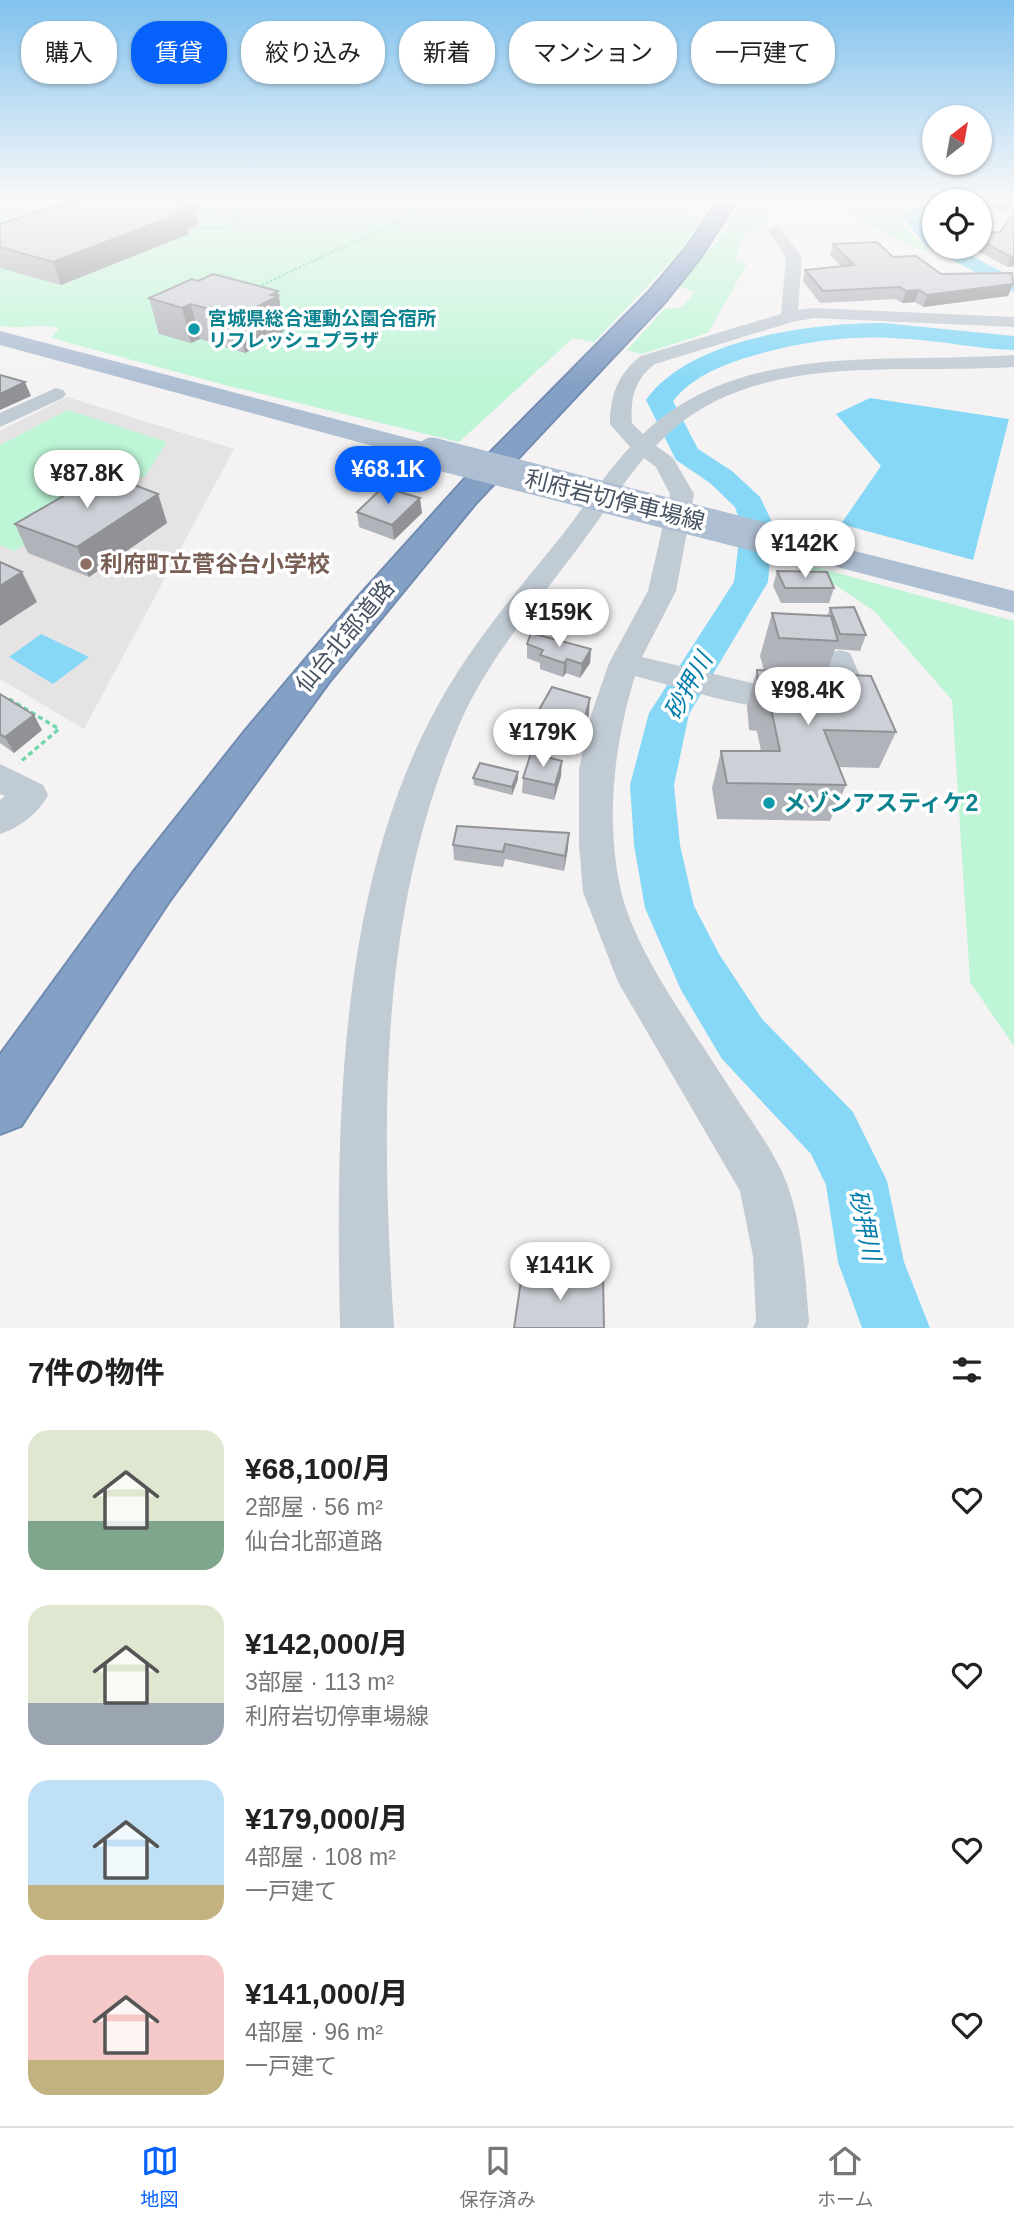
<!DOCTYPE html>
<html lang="ja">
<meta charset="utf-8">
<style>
:root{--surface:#fff;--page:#f2f2f2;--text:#222;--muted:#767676;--line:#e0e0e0;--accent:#0662fa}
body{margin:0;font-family:Arial,"Noto Sans JP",sans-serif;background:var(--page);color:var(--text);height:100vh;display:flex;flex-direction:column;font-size:26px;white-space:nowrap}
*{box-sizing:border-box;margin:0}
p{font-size:23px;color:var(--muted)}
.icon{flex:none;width:38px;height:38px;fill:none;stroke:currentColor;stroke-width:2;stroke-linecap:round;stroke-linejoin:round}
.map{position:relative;height:1328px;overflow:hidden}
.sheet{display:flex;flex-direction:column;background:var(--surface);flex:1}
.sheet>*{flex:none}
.guide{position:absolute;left:21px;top:21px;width:973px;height:63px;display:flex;gap:14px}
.needle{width:46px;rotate:31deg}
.controls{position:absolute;left:922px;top:105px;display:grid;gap:14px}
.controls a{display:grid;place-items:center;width:70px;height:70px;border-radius:50%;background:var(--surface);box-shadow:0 2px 5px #0004;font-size:35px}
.price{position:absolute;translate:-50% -60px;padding:0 16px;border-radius:24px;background:#fff;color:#222;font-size:23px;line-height:46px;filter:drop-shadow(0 2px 4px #0008)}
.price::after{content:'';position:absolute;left:50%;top:42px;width:21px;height:16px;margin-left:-10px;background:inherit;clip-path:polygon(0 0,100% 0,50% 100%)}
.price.selected{background:var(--accent);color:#fff}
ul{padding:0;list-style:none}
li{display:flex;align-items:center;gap:21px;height:175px;padding:0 28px}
li span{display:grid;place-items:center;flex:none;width:196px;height:140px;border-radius:21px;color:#555}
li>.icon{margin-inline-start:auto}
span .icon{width:84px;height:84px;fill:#fffc;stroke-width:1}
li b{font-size:30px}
h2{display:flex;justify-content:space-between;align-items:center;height:84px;padding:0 28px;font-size:30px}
.pill{padding:0 24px;border-radius:28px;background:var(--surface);box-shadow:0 2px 5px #0004;font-size:24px;line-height:63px}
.pill.selected{background:var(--accent);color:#fff}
.menu{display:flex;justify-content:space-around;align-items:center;height:98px;border-top:2px solid var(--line);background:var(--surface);font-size:19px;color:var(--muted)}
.menu a{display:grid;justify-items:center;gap:4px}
.menu .selected{color:var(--accent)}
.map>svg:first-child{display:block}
.education{fill:#e5e3e3}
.green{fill:#bdf5d6}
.water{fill:#86d8f6}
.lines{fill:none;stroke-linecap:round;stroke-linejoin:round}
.river{fill:#86d8f6;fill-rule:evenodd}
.highway-casing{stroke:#708bb1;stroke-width:4}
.path-far1{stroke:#71d7ab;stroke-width:2;stroke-dasharray:2.5 2;stroke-linecap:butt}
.path{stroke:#71d7ab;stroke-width:3.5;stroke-dasharray:5 3.5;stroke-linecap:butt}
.minor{fill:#c1cbd4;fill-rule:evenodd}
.major{fill:#afbfd3;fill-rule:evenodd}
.highway{fill:#85a0c5;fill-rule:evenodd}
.major-bridge{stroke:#afbfd3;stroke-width:31}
.wall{fill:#b0b3b9}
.shaded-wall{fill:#909296}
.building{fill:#cdd0d7;stroke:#909296;stroke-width:2}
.culture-dot{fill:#0f9aa8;stroke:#fff;stroke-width:2.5}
.education-dot{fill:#8d6e63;stroke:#fff;stroke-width:2.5}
.labels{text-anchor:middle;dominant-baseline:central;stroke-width:7;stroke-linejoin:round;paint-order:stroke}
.far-culture-label{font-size:19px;font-weight:bold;fill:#0d838f;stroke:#fff;text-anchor:start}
.street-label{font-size:23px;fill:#475362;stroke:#fff}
.education-label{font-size:23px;font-weight:bold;fill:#785e54;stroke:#fff;text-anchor:start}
.culture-label{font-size:23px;font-weight:bold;fill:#0d838f;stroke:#fff;text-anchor:start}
.water-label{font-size:24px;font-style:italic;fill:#027dab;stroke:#fff}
</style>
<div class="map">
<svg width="1014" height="1328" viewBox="0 0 1014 1328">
<rect width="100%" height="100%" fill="#f4f2f2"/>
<path class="education" d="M67,397L234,449L84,729L0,679V431Z"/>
<g class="green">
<path d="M0,199H676L705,225L594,342L573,338L459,442L225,385L51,338L59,328C38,323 21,330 0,326Z"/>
<path d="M739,199H764L771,210L767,226L745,234L735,259L747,264L708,333L641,354L627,350L664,309L682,307L695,292L678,286L725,232Z"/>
<path d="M847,199H912L900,223L930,251C907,250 876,225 850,216Z"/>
<path d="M68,410L167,442L146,475L14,551L0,545V445Z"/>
<path d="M804,564L1014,621V1046L970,982L952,700L874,611Z"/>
</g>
<g class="water">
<path d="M870,398L1009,419L973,560L841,524L881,466L836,414Z"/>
<path d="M41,634L89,657L53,684L9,657Z"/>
</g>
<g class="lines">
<g class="river">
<path d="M919,199H938L922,218L934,234V247H955L1014,278V292L927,247L903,218Z"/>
<path d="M883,323L1014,336V350C978,349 944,341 908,339C852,334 799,341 745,358C718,367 691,378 673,401L698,449L732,471L760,497L773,524L768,582L689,714L674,785L680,845L694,906L719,954L762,1019L853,1112L887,1181L904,1262L930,1328H862L838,1262L826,1185L811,1154L722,1059L681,990L645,908L634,845L630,785L649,713L734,582L741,524L735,507L710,483L676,460L646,400C689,338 813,323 883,323Z"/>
</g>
<g class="highway-casing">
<path id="highway" d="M719,199H737L702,255L664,303L475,504L329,682L170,900L21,1126L0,1134V1055L135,870L245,731L359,596L471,472L648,293L688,246Z"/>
</g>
<g class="path-far1">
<path d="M237,199L269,203"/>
<path d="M276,199L269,203L278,204L287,199"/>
<path d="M389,199L428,203L435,199"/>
<path d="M523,199L603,207L608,199"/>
<path d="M511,208L520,199"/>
<path d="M193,218L236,199"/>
<path d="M583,220L593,206"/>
<path d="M189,229L224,227L240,219L239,215L224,206L196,203"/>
<path d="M258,287L394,223L428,203"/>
</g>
<path class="path" d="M9,699L59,729L19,763"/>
<g class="minor">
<path d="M774,226L779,227L802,257L798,310L814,308L1014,317V327L814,318L792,322L655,364C635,379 630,398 632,423L643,434C742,340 889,364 1014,355V367C896,375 744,348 656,446L673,458L694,494L676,591L642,657L756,684L802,690L806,698L802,706C764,717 676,686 635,676C614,745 605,819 621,891C635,953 697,1035 731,1090C747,1115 766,1140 779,1166C802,1210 805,1273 809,1322L807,1328H753L756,1321L753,1256L740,1191L618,982L583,892L579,844V769L591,715L609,663L648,591L670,494L656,467L644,458C619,488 599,521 575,552C534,607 487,660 460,723C377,915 381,1124 394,1328H340C336,1129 337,902 430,720C464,653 512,597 559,539C583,509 604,475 630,447L610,424C610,396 618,373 641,356L781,314L786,257L767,230Z"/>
<path d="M56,388L63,390L66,394L63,398L0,427V413Z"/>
<path d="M840,650L850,653L870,699L866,707L855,710L830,707L826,699L830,691L836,689L825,660L830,653Z"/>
<path d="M0,764L43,785L48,795C39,813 19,828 0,834V800L5,796L0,794Z"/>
</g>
<g class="major">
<path d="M0,331L442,447L446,453L442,459L432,462L0,345Z"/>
<path d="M795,536L1014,591V613L783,553L778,546L783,539Z"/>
</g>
<use href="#highway" class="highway"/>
<path class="major-bridge" d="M432,453L795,546"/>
</g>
<g class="wall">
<path d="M78,199H207L199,203L200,209L195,211L198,225L188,229L189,234L61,285L0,268V224Z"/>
<path d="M990,199H1014V212L987,207Z"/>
<path d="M1014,213V266L1008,267L970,247H980V233L1000,232Z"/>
<path d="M833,244L893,257L941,274L1013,284L1008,296L923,307L915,302L902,303L896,299L820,303L803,281L805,270L841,266L830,255Z"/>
<path d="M198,281L278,291L284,331L245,353L200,339L191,343L159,334L149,298Z"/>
<path d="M158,494L167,523L89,577L28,553L15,524Z"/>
<path d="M357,512L422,513L394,540L359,527Z"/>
<path d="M777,571L834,588L829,603H781L773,586Z"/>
<path d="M830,608L866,635L860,651L835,649L827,673L896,732L879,768L839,767L846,785L830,821L717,819L712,788L721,751H761L757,731L749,730L747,706L757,670H764L760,656L772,613L827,616Z"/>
<path d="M527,644L591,649L590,663L580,678L566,673L563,677L540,669V663L527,658Z"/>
<path d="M0,694L42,730L14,753L0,743Z"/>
<path d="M539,710L589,714L582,738L539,726Z"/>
<path d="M518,772V779L512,795L474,785L473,778Z"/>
<path d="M561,776L554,800L522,793L523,778Z"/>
<path d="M457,826L568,848L564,871L505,859L503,867L454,860L453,845Z"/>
</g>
<g class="shaded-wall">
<path d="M170,199H207L199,203L200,209L195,211L198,225L188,229L189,234L61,285L53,262Z"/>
<path d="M1011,257H1014V266L1008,267Z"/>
<path d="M1013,284L1008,296L923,307L927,295Z"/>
<path d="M919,290L915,302L902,303L906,291Z"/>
<path d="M278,291L284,331L245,353L237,317Z"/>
<path d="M191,304L200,339L191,343L182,308Z"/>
<path d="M25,382L31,396L0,410V394Z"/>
<path d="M158,494L167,523L89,577L77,547Z"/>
<path d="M420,498L422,513L394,540L392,525Z"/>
<path d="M22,572L37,602L0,626V586Z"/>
<path d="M591,649L590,663L580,678L582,664Z"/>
<path d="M567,659L566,673L563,677L564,663Z"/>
<path d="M590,698L589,714L582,738L583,723Z"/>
<path d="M34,715L42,730L14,753L5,737Z"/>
<path d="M562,761L561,776L554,800L555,785Z"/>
<path d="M518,772V779L512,795V787Z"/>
<path d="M569,833L568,848L564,871L565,856Z"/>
</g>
<g class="building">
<path d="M78,199H173L194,204L177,210L184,212L53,262L0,247V224Z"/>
<path d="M998,199H1014V202Z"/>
<path d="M1014,213V257H1011L980,240V233L1000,232Z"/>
<path d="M877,242L893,257L916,256L941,274L1012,273L1013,284L927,295L919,290L906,291L900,287L823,291L805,270L854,265L833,244Z"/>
<path d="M213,274L278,291L271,295L278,296L237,317L191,304L182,308L149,298L192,279L198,281Z"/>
<path d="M0,375L25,382L0,394Z"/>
<path d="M103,473L158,494L77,547L15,524Z"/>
<path d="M383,487L420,498L392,525L357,512Z"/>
<path d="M0,562L22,572L0,586Z"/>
<path d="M777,571L827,572L834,588H785Z"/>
<path d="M854,607L866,635L840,634L830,608Z"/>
<path d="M772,613L831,616L838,641L779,638Z"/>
<path d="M531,633L591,649L582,664L567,659L564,663L540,655L543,650L527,644Z"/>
<path d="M757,670L871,676L896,732L824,730L846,785L727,783L721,751H780L768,694L759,693Z"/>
<path d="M552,687L590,698L583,723L539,710Z"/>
<path d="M0,694L34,715L5,737L0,734Z"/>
<path d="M531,753L562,761L555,785L523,778Z"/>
<path d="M480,763L518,772L512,787L473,778Z"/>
<path d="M457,826L569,833L565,856L505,844L503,852L453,845Z"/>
<path d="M522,1274L603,1277L604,1328H514Z"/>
</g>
<linearGradient id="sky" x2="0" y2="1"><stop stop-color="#81c2ee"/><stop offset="0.52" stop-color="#faf9f9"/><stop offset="1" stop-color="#faf9f9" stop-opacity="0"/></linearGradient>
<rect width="1014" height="385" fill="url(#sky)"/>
<g class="culture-dot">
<circle cx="194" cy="329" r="7"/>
<circle cx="769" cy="803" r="7"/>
</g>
<circle class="education-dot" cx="86" cy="564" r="7"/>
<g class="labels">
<g class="far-culture-label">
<text x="208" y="318">宮城県総合運動公園合宿所<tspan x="208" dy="22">リフレッシュプラザ</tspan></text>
</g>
<g class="street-label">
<text transform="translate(615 500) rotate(14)">利府岩切停車場線</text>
<text transform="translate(345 636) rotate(-50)">仙台北部道路</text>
</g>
<g class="education-label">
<text x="100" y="564">利府町立菅谷台小学校</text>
</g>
<g class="culture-label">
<text x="783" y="803">メゾンアスティケ2</text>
</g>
<g class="water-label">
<text transform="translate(688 686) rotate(-61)">砂押川</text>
<text transform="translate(865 1225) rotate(78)">砂押川</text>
</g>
</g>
</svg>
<div class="controls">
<a><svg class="needle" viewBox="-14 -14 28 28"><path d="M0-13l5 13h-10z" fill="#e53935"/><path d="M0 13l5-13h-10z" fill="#767676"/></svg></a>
<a><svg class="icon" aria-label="locate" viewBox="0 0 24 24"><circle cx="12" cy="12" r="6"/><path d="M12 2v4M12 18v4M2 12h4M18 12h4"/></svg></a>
</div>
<b class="price selected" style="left:388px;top:506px">¥68.1K</b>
<b class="price" style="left:87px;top:510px">¥87.8K</b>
<b class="price" style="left:805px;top:580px">¥142K</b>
<b class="price" style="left:559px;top:649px">¥159K</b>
<b class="price" style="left:808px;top:727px">¥98.4K</b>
<b class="price" style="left:543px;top:769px">¥179K</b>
<b class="price" style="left:560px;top:1302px">¥141K</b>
<div class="guide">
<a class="pill">購入</a>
<a class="pill selected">賃貸</a>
<a class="pill">絞り込み</a>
<a class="pill">新着</a>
<a class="pill">マンション</a>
<a class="pill">一戸建て</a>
</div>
</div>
<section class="sheet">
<h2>7件の物件<svg class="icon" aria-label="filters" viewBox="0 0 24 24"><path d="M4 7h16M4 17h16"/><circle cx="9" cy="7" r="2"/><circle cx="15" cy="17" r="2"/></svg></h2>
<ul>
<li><span style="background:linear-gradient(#dfe7d0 65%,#7fa58c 0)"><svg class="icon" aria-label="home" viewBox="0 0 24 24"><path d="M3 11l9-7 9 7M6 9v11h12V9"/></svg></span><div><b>¥68,100/月</b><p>2部屋 · 56 m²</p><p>仙台北部道路</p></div><svg class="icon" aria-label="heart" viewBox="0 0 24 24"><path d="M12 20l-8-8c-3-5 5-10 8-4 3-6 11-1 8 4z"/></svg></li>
<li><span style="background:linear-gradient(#dfe7d0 70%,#9aa5b1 0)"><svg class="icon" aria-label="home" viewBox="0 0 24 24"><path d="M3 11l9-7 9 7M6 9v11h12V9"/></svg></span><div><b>¥142,000/月</b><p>3部屋 · 113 m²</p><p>利府岩切停車場線</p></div><svg class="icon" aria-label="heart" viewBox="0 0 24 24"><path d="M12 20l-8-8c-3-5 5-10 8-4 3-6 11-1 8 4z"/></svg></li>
<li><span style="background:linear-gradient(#bfe0f5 75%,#c2b280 0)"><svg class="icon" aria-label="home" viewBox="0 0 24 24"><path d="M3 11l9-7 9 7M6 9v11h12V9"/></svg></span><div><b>¥179,000/月</b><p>4部屋 · 108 m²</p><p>一戸建て</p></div><svg class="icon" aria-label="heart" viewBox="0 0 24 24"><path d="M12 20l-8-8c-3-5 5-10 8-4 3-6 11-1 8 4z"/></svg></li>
<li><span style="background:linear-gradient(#f6c9c9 75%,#c2b280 0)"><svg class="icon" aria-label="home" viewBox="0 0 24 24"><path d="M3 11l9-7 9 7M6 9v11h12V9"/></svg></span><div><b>¥141,000/月</b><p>4部屋 · 96 m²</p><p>一戸建て</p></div><svg class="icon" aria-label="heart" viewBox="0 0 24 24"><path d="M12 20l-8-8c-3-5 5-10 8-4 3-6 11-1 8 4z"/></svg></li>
</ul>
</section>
<nav class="menu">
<a class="selected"><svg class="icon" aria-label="map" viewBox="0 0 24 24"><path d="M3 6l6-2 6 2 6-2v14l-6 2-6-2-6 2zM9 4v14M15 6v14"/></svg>地図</a>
<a><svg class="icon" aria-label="saved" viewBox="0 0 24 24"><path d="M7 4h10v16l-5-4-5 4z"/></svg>保存済み</a>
<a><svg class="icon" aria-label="home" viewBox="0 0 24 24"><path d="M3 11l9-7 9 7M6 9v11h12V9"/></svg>ホーム</a>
</nav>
